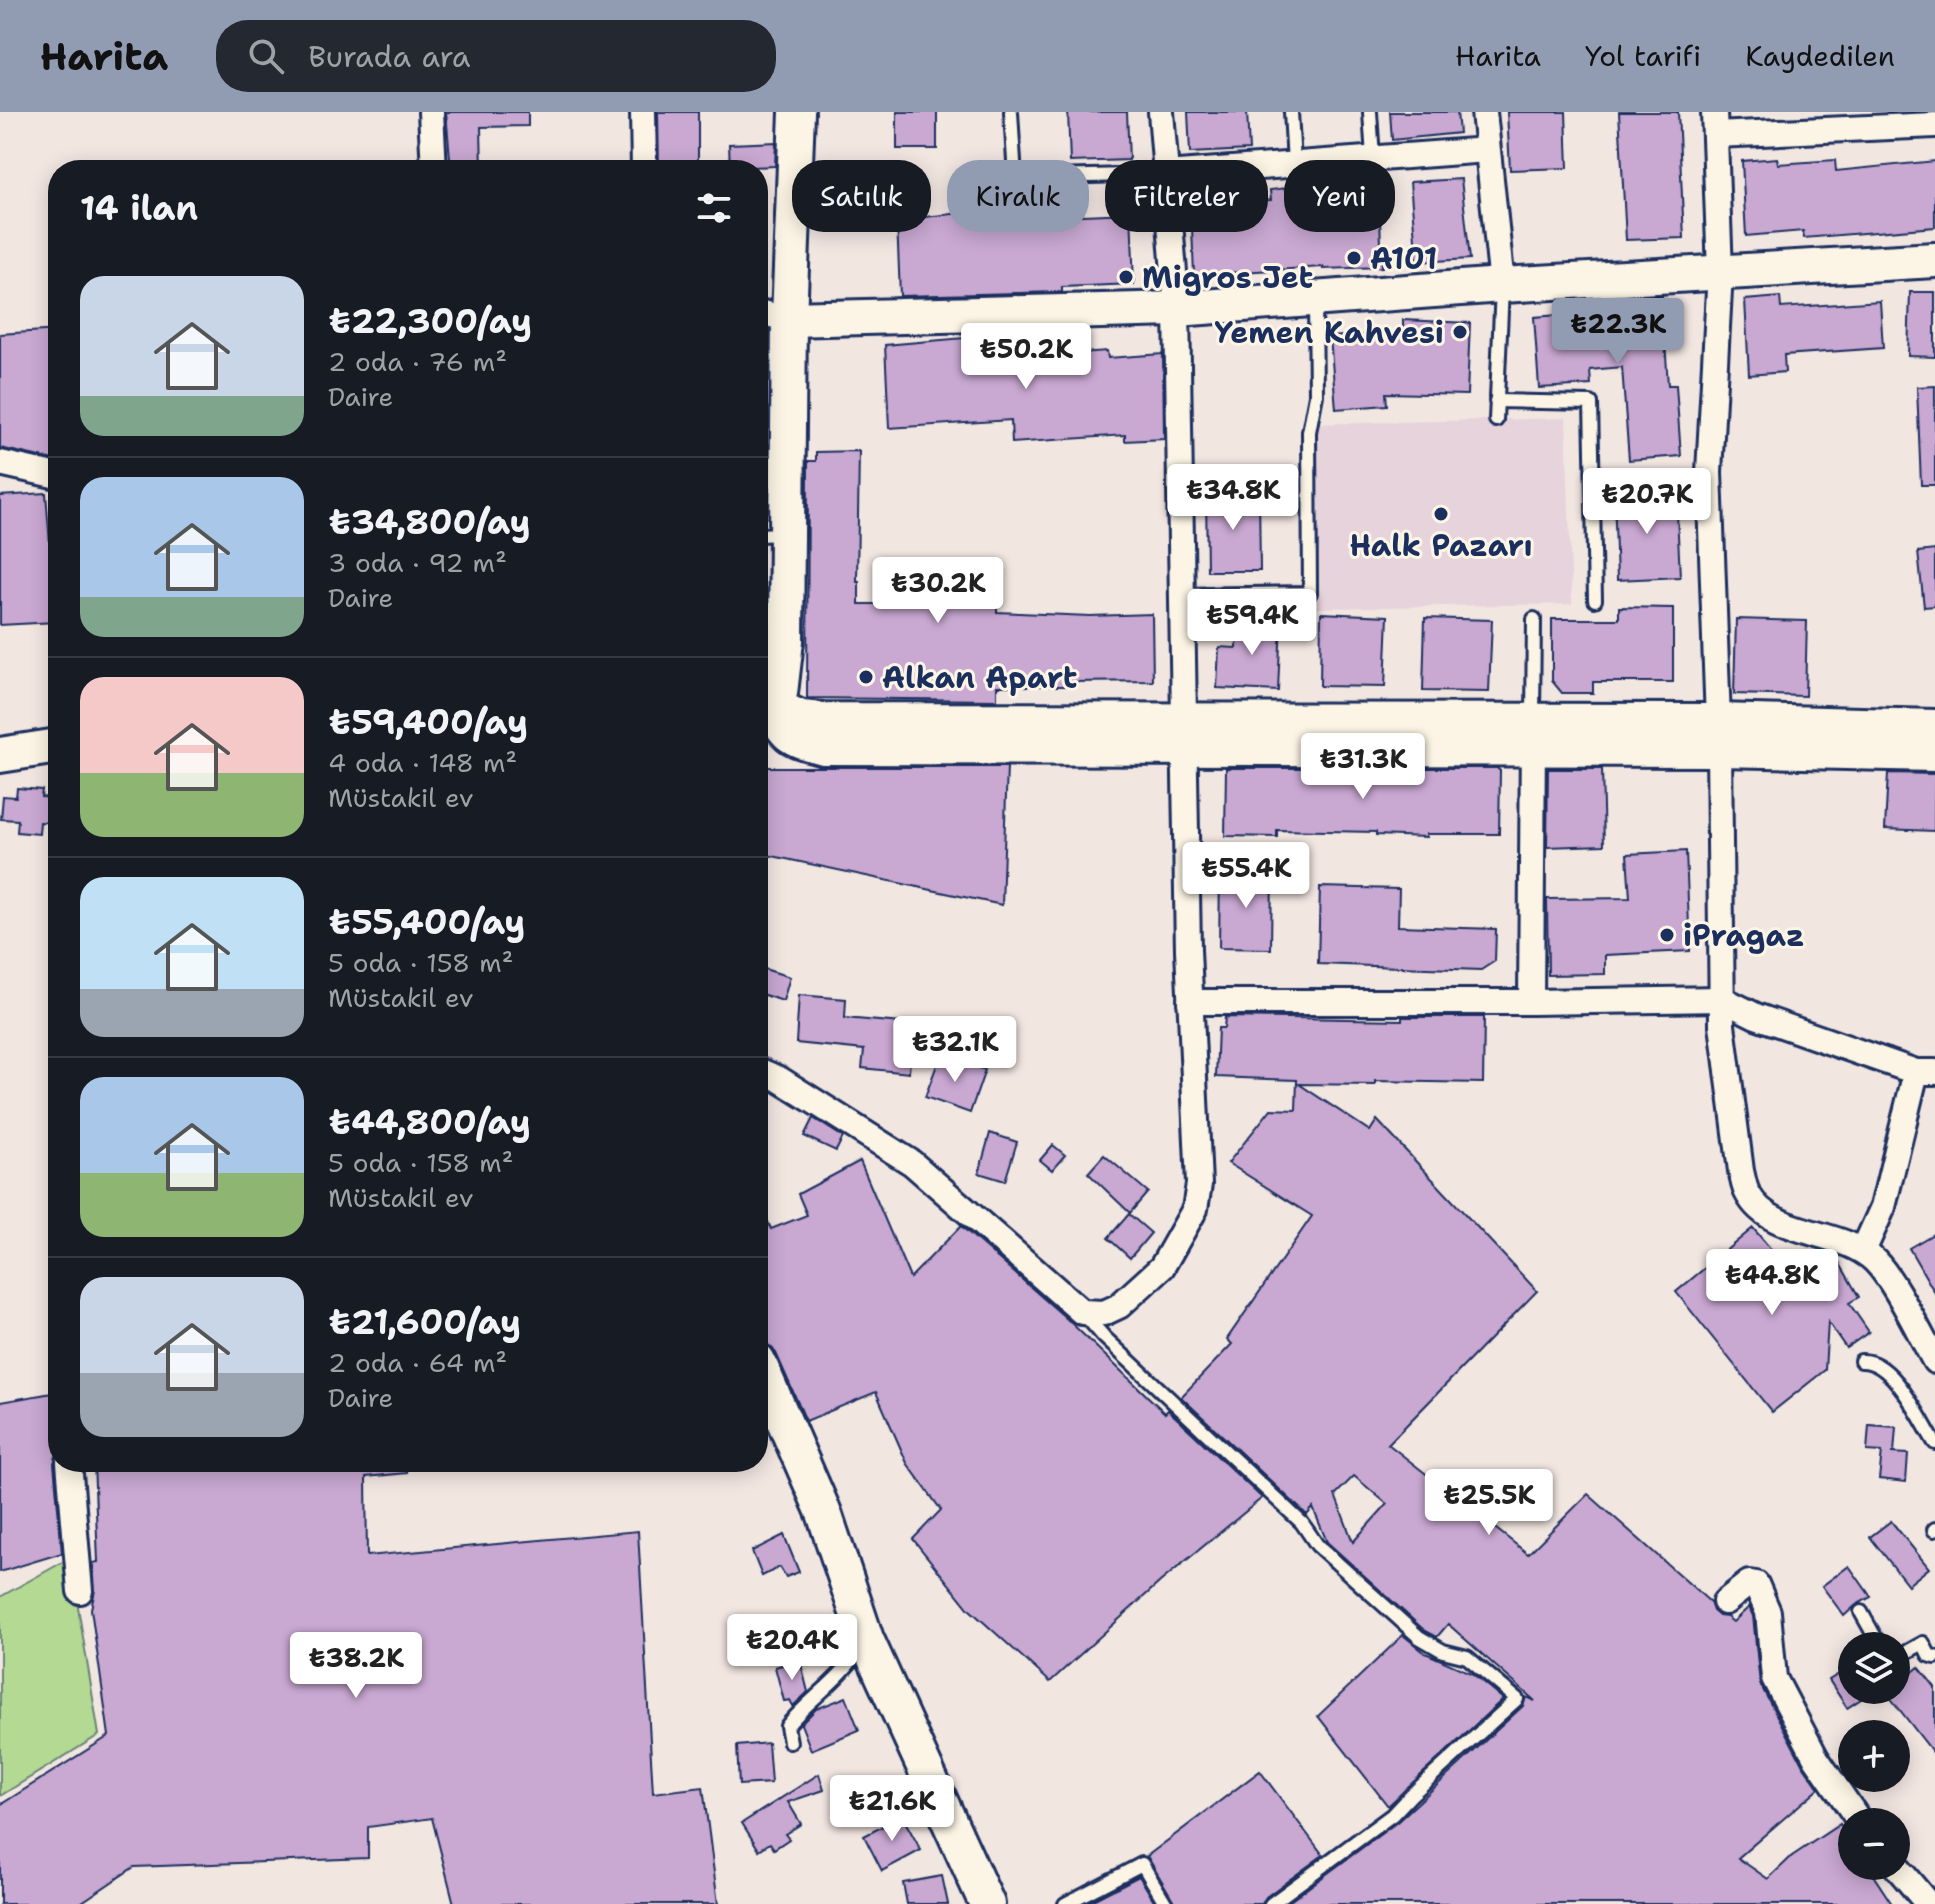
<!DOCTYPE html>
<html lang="tr">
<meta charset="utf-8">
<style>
:root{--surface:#171b24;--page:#242831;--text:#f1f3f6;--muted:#9ea1a6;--line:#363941;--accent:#919bb2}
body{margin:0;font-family:"Shantell Sans",sans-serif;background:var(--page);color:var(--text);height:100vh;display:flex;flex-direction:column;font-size:30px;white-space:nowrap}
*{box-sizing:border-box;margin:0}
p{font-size:26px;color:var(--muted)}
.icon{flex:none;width:44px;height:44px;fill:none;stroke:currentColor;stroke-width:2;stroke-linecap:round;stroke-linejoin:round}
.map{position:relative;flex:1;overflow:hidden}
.panel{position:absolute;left:48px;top:48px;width:720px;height:1312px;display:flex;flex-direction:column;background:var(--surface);border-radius:32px;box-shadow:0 4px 20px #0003}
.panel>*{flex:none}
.guide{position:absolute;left:792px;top:48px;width:760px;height:72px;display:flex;gap:16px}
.controls{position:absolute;left:1838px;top:1520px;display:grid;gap:16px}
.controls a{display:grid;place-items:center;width:72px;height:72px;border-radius:50%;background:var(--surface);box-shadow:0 4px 20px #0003;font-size:40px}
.price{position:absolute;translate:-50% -68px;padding:0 18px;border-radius:8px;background:#fff;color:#222;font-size:26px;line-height:52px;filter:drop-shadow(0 2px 4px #0008)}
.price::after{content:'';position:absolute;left:50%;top:48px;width:24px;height:18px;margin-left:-12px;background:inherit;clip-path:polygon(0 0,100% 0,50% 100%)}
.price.current{background:var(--accent);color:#111}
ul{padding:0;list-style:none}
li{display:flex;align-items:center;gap:24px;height:200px;padding:0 32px}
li+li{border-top:2px solid var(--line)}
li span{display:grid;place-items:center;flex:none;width:224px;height:160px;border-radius:24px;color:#555}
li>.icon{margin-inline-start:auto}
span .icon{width:96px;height:96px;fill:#fffc;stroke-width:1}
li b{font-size:34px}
h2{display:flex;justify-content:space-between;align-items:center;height:96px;padding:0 32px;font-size:34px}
.chip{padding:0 28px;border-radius:32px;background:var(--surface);box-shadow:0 4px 20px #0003;font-size:28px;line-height:72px}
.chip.current{background:var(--accent);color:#111}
header{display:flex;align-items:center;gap:48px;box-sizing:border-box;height:112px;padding:0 40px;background:var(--accent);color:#111}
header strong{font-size:38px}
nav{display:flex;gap:44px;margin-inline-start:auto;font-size:28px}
.search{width:560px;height:72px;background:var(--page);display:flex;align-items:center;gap:20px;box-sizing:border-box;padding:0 28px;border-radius:32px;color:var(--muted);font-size:30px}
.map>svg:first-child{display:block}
.built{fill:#e6d3dc}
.green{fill:#b4d993;stroke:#688478;stroke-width:2}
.building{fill:#c9a8d2;stroke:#1b2f5e;stroke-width:2;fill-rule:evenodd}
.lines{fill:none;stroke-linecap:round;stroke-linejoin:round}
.lane-casing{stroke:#1b2f5e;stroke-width:18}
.street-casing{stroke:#1b2f5e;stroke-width:30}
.secondary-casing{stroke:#1b2f5e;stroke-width:40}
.lane{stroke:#fcf5e5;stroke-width:12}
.street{stroke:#fcf5e5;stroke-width:24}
.secondary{stroke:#fcf5e5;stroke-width:34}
.poi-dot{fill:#1b2f5e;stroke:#fcf5e5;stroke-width:3}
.labels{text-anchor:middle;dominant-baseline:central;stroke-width:6;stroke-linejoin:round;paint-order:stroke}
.poi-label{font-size:30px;font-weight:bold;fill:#1b2f5e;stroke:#fcf5e5;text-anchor:start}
</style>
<header>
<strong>Harita</strong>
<div class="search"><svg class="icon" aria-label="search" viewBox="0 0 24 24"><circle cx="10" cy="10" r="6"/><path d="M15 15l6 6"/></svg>Burada ara</div>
<nav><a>Harita</a><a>Yol tarifi</a><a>Kaydedilen</a></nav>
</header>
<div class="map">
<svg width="1935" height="1792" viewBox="0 0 1935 1792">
<rect width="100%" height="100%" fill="#f2e6e1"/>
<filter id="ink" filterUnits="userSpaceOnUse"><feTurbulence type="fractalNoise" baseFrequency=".0125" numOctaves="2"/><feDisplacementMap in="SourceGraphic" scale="16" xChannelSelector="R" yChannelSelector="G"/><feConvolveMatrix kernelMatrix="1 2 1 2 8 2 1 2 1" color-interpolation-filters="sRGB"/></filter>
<g filter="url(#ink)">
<path class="built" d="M1566,306L1572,492L1316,496L1310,312Z"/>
<path class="green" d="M70,1446L99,1623L0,1684V1485Z"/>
<g class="building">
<path d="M446,0H528V14L481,15L482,58H451Z"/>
<path d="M658,0H698V58H659Z"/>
<rect x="897" y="0" width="40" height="37"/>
<path d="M1068,0H1127L1129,48L1070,50Z"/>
<path d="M1188,0H1247L1249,38L1190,41Z"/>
<path d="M1390,0H1457L1459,21L1392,28Z"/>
<path d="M1507,0H1566L1568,56L1510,58Z"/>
<path d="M1619,0H1678L1684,126L1626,128Z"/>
<path d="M776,30L775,54L730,56L729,32Z"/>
<path d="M1777,46L1778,52L1835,48L1836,59L1935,49V115L1804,126L1803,119L1746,124L1742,49Z"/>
<path d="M1461,67L1470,147L1417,150L1410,70Z"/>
<path d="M1302,74L1304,87L1379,84L1382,155L1323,157V155L1194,163L1191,92L1271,88L1270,78Z"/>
<path d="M998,97V102L1057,97L1058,104L1131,101L1134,172L1062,175V180L900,184L897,108Z"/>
<path d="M1910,180H1935V245L1908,244Z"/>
<path d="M1662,184L1668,273H1676L1681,344L1629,348L1622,255L1590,258L1591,273L1539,276L1534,205L1611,199L1610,187Z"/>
<path d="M1780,185L1781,196L1880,189L1883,236L1784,243L1785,260L1749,263L1745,188Z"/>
<path d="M1403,208L1470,211L1467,283L1386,281L1387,293L1336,297L1330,225L1403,220Z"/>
<path d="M58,218V349L0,336V222Z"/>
<path d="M987,224L988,248L1107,239L1108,246L1163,242L1164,327L1125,329V323L1012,331L1011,308L889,316L885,233Z"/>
<path d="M1935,274V373H1921L1917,275Z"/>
<path d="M859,339L857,470H859V492H997V500L1090,504L1152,502L1153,569L1073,570L1072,574H997V588L807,586L808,349H816V340Z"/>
<path d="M1676,380L1680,465L1617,468L1614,382Z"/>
<path d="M46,381L56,510L0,513V384Z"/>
<path d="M1206,381H1259L1260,459H1207Z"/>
<path d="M1935,438V494L1924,495L1918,440Z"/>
<path d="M1619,495L1673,496V570H1593V581H1562L1552,569V507H1619Z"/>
<path d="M1321,501L1388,504L1385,575L1320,574Z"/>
<path d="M1238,506L1281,508L1278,579L1217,576L1219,535L1237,536Z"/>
<path d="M1425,506L1492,508L1489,580L1423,579Z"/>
<path d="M1736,507L1807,509L1805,584L1734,582Z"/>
<path d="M758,655H1007L1002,793L758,741Z"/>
<path d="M1226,656H1497L1500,659L1499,722H1426V725L1376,723V720L1277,718V725L1225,724Z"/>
<path d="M1548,657H1602L1604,733L1547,735Z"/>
<path d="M1888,661L1935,662L1934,719L1885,717Z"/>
<path d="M17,676L42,678L41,685L58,686L56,711L40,710L39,722L17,720L18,708L1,707L3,684L16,685Z"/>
<path d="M1686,739L1690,839L1605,843V862L1548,863L1547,787L1630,786L1627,742Z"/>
<path d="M1220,759H1272L1271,837L1219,836Z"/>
<path d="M1320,775L1399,777L1398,814L1496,817L1495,849L1481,858L1318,852Z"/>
<path d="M758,855L790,865L783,889L758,881Z"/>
<path d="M799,883L846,887L845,906L913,912L909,961L862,956L864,938L796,931Z"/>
<path d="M1225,905L1402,908V905H1484L1483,971L1375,969V973L1299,972L1370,1019L1377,1008L1537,1179L1388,1332L1528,1442L1588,1382L1710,1490L1713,1499L1719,1504L1727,1505L1733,1510L1749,1495L1753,1504L1760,1572L1803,1653L1819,1676L1738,1746L1768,1767L1792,1744L1840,1712L1852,1731V1754H1867L1892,1792H1286L1397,1710L1523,1594L1526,1585L1535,1589L1448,1512L1437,1525L1424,1518L1327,1430L1313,1396L1307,1403L1181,1285L1232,1232L1227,1227L1312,1104L1228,1051L1271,997L1296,998L1297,968L1216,965L1218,916H1224ZM1354,1364L1387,1392L1353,1430L1335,1383Z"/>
<path d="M941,942L985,958L970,1001L925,985Z"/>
<path d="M813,1006L843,1025L836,1039L804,1024Z"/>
<path d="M990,1021L1017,1030L1005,1069L979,1061Z"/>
<path d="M1053,1033L1065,1043L1052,1058L1040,1048Z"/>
<path d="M1104,1043L1148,1080L1130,1101L1088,1061Z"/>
<path d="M860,1049L910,1166L961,1114L1066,1206L1165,1301L1168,1298L1262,1386L1160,1470L1050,1570L969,1497L913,1427L941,1398L907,1351L876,1280L806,1309L776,1241L765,1231L758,1214V1087L771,1117L807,1103L798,1082Z"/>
<path d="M1129,1102L1151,1121L1130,1146L1108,1126Z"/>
<path d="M1753,1116L1800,1172L1839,1150L1859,1185L1849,1191L1869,1220L1846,1236L1828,1210L1825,1258L1772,1300L1676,1180Z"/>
<path d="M1935,1121V1181L1909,1136Z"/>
<path d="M58,1280V1340L54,1351L62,1441L0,1460V1290Z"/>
<path d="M1869,1313L1896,1315L1894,1341H1891L1908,1342L1906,1370L1879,1367L1882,1340L1867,1339Z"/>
<path d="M94,1350H407V1361L366,1365L367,1444L638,1419L653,1681L703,1675L718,1792H454L432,1706L368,1715V1746L134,1755L79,1792H0V1693L109,1624L91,1497L95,1478L93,1451L98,1450Z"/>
<path d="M1891,1409L1929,1456L1908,1473L1870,1425Z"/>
<path d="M784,1423L799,1460L786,1465L780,1455L762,1464L752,1439Z"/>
<path d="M1849,1454L1871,1485L1856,1493L1844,1504L1822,1474Z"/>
<path d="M1403,1523L1425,1541L1473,1562L1503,1587L1388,1694L1318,1604Z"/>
<path d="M800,1548L808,1580L793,1594L790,1588L784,1589L775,1555Z"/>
<path d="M1919,1555L1935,1575V1643L1889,1584V1578H1896V1573Z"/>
<path d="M1844,1559L1852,1573V1578H1855L1861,1587L1847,1596L1829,1568Z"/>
<path d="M846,1585L859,1618L811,1638L801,1612L816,1597Z"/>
<path d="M768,1631L771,1671L739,1673L737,1634Z"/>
<path d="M1260,1659L1323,1743L1266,1785L1262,1792H1175L1147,1744Z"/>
<path d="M819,1662L824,1678L788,1690L801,1712L785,1722L789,1727L774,1737L770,1731L759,1738L742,1711Z"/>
<path d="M902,1704L921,1738L882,1759L864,1724Z"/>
<path d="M942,1764L948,1792H907L903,1771Z"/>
<path d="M1139,1764L1156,1792H1085Z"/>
</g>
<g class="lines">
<g class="lane-casing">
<g id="lane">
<path d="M1011,0L1015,66L1165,62"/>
<path d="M1291,0L1294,51"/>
<path d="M1370,0L1373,46"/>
<path d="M1496,289L1591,291L1595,488"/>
<path d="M1496,308L1502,176"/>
<path d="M758,423L784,422"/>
<path d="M1181,483L1310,481L1309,320L1316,283L1315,190"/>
<path d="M1533,605L1534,507"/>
<path d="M1084,1202L1104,1225L1302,1411L1317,1433L1419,1525L1443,1539L1467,1545L1517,1587L1411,1683L1392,1703L1271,1792"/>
<path d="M1861,1249C1894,1248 1919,1306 1935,1331"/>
<path d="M1934,1418L1935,1417"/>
<path d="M1861,1500L1880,1534"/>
<path d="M1896,1546L1923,1531L1929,1543L1935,1545"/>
<path d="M790,1630L787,1614C811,1585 845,1565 863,1531"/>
<path d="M1065,1792L1142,1752L1166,1792"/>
</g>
</g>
<g class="street-casing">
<g id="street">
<path d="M431,0L434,58"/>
<path d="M643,0L644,58"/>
<path d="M1484,0L1502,173"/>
<path d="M1714,0L1720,160L1709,360L1719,637L1722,913L1741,1059C1743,1066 1744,1076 1748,1082C1771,1125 1841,1116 1875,1149C1895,1169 1920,1223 1935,1249"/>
<path d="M1715,23L1935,13"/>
<path d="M1165,62L1487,38"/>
<path d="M758,200L789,207"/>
<path d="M0,351L58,364"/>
<path d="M1190,890H1531L1533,623"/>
<path d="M1531,890L1722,887L1756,904L1916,960H1935"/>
<path d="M758,958L779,967L912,1051L1082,1200L1104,1201L1119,1194L1162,1155L1195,1097L1199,1072L1188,838L1177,197L1161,0"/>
<path d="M1863,1139L1883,1095L1916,960"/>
<path d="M69,1350L80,1479"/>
<path d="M1725,1490L1749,1471L1756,1472L1768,1500L1774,1566L1816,1646L1860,1710"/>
<path d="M1896,1754L1928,1792"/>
</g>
</g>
<g class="secondary-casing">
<g id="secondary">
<path d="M789,207L1177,197L1502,173L1935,148"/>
<path d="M772,593C786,626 789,626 824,635L1719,637L1935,642"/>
<path d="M772,593L801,606L823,608L1718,609L1935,615"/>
<path d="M759,607L780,581L786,529L789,207L797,0"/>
<path d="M0,643L58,634"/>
<path d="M758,1249L824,1401L866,1527L987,1792"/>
</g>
</g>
<use href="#lane" class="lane"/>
<use href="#street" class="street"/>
<use href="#secondary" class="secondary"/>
</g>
</g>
<g class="poi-dot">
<circle cx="1354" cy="146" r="8"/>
<circle cx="1126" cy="165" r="8"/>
<circle cx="1460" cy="220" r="8"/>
<circle cx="1441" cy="402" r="8"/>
<circle cx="866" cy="565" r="8"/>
<circle cx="1667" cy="823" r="8"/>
</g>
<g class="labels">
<g class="poi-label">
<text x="1370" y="146">A101</text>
<text x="1142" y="165">Migros Jet</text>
<text x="1444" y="220" text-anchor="end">Yemen Kahvesi</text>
<text x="1441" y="433" text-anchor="middle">Halk Pazarı</text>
<text x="882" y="565">Alkan Apart</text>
<text x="1683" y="823">iPragaz</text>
</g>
</g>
</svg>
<div class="controls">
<a><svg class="icon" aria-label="layers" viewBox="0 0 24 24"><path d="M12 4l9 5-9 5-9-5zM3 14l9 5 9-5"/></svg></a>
<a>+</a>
<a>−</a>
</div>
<b class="price current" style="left:1618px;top:254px">₺22.3K</b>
<b class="price" style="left:1026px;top:279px">₺50.2K</b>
<b class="price" style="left:1233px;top:420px">₺34.8K</b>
<b class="price" style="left:1647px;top:424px">₺20.7K</b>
<b class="price" style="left:938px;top:513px">₺30.2K</b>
<b class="price" style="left:1252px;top:545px">₺59.4K</b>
<b class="price" style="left:1363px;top:689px">₺31.3K</b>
<b class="price" style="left:1246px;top:798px">₺55.4K</b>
<b class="price" style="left:955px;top:972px">₺32.1K</b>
<b class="price" style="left:1772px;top:1205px">₺44.8K</b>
<b class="price" style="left:1489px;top:1425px">₺25.5K</b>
<b class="price" style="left:792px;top:1570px">₺20.4K</b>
<b class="price" style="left:356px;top:1588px">₺38.2K</b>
<b class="price" style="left:892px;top:1731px">₺21.6K</b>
<div class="guide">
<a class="chip">Satılık</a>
<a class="chip current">Kiralık</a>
<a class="chip">Filtreler</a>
<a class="chip">Yeni</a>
</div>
<section class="panel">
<h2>14 ilan<svg class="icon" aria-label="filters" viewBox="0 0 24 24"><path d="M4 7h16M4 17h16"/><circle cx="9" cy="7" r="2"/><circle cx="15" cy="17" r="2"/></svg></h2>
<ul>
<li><span style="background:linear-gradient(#c9d6e8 75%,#7fa58c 0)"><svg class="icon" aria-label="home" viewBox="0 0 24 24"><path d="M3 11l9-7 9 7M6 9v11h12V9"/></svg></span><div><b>₺22,300/ay</b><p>2 oda · 76 m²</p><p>Daire</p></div></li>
<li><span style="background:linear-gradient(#a9c7e8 75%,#7fa58c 0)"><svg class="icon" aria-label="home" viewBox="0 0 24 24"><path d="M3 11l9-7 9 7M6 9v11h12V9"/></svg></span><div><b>₺34,800/ay</b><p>3 oda · 92 m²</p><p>Daire</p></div></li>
<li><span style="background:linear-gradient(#f6c9c9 60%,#8fb573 0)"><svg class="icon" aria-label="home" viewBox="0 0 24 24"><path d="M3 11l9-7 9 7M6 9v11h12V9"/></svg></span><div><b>₺59,400/ay</b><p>4 oda · 148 m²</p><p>Müstakil ev</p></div></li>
<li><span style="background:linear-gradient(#bfe0f5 70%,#9aa5b1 0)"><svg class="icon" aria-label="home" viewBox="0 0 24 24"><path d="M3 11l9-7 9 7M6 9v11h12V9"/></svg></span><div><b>₺55,400/ay</b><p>5 oda · 158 m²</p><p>Müstakil ev</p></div></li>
<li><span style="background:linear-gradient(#a9c7e8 60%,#8fb573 0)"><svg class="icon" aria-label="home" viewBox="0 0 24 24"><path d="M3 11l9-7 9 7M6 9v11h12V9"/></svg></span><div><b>₺44,800/ay</b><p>5 oda · 158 m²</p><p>Müstakil ev</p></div></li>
<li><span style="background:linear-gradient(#c9d6e8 60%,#9aa5b1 0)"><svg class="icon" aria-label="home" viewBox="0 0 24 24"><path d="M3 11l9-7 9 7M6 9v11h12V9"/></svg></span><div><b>₺21,600/ay</b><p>2 oda · 64 m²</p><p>Daire</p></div></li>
</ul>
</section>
</div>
